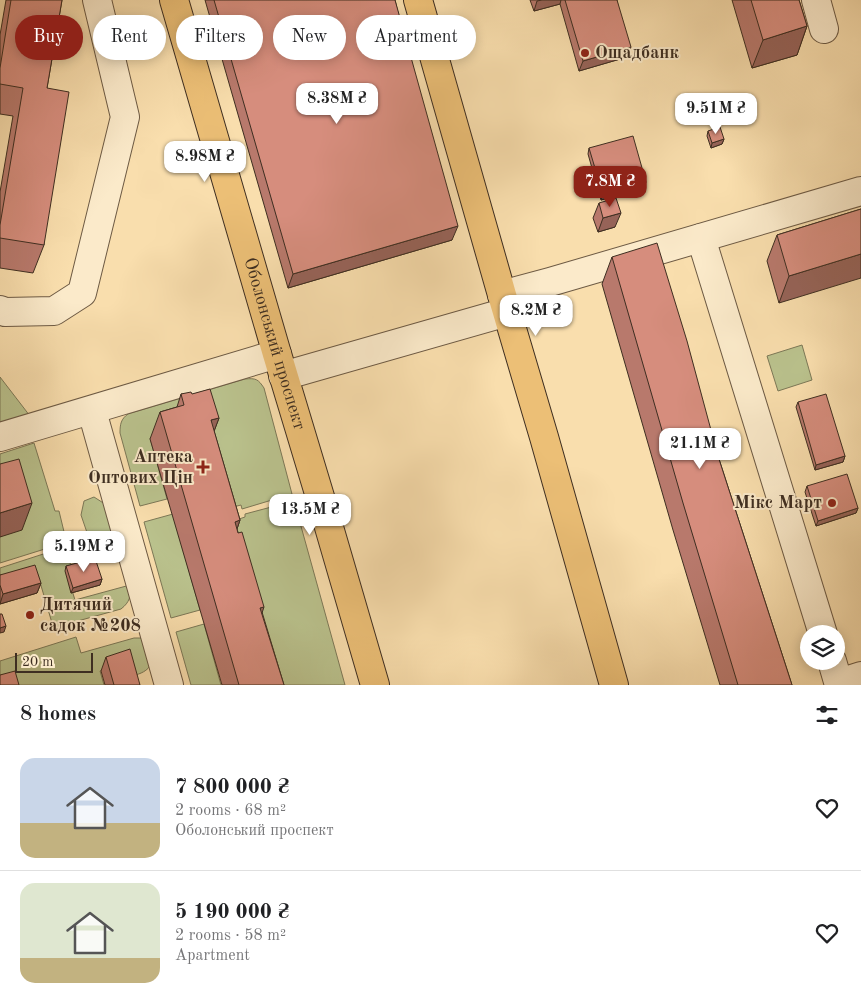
<!DOCTYPE html>
<meta charset="utf-8">
<style>
:root{--surface:#fff;--page:#f2f2f2;--text:#202124;--muted:#757577;--line:#e0e0e0;--accent:#8f2418}
body{margin:0;font-family:"Old Standard TT",serif;background:var(--page);color:var(--text);height:100vh;display:flex;flex-direction:column;font-size:19px;white-space:nowrap}
*{box-sizing:border-box;margin:0}
p{font-size:16px;color:var(--muted)}
.icon{flex:none;width:28px;height:28px;fill:none;stroke:currentColor;stroke-width:2;stroke-linecap:round;stroke-linejoin:round}
.map{position:relative;height:685px;overflow:hidden}
.side{display:flex;flex-direction:column;background:var(--surface);flex:1}
.side>*{flex:none}
.hud{position:absolute;left:15px;top:15px;width:500px;height:45px;display:flex;gap:10px}
.tools{position:absolute;left:800px;top:625px;display:grid;gap:10px}
.tools a{display:grid;place-items:center;width:45px;height:45px;border-radius:50%;background:var(--surface);box-shadow:0 2px 12px #0003;font-size:25px}
.scale{position:absolute;left:15px;bottom:12px;width:78px;box-sizing:border-box;padding-left:5px;border:2px solid #3e2e21;border-top:0;font-size:14px;line-height:18px;white-space:nowrap;color:#3e2e21;-webkit-text-stroke:4px #fbeaca;paint-order:stroke}
.price{position:absolute;translate:-50% -42px;padding:0 11px;border-radius:10px;background:#fff;color:#222;font-size:16px;line-height:32px;filter:drop-shadow(0 1px 2px #0008)}
.price::after{content:'';position:absolute;left:50%;top:30px;width:15px;height:11px;margin-left:-8px;background:inherit;clip-path:polygon(0 0,100% 0,50% 100%)}
.price.selected{background:var(--accent);color:#fff}
ul{padding:0;list-style:none}
li{display:flex;align-items:center;gap:15px;height:125px;padding:0 20px}
li+li{border-top:1px solid var(--line)}
li span{display:grid;place-items:center;flex:none;width:140px;height:100px;border-radius:15px;color:#555}
li>.icon{margin-inline-start:auto}
span .icon{width:60px;height:60px;fill:#fffc;stroke-width:1}
li b{font-size:21px}
h2{display:flex;justify-content:space-between;align-items:center;height:60px;padding:0 20px;font-size:21px}
.pill{padding:0 18px;border-radius:22px;background:var(--surface);box-shadow:0 2px 12px #0003;font-size:18px;line-height:45px}
.pill.selected{background:var(--accent);color:#fff}
.map>svg:first-child{display:block}
.green{fill:#bac28d;stroke:#7c7857}
.lines{fill:none;stroke-linecap:round;stroke-linejoin:round}
.minor-casing{stroke:#6d5a44;stroke-width:30}
.major-casing{stroke:#3e2e21;stroke-width:30}
.minor{stroke:#fbeaca;stroke-width:28}
.major{stroke:#ecbf76;stroke-width:28}
.wall{fill:#b8796c;stroke:#3e2e21}
.shaded-wall{fill:#966358;stroke:#3e2e21}
.building{fill:#d68d7d;stroke:#3e2e21}
.poi-dot{fill:#8f2418;stroke:#fbeaca;stroke-width:2}
.labels{text-anchor:middle;dominant-baseline:central;stroke-width:4;stroke-linejoin:round;paint-order:stroke}
.poi-label{font-size:18px;font-weight:bold;fill:#3e2e21;stroke:#fbeaca;text-anchor:start}
.street-label{font-size:18px;fill:#3e2e21;stroke:#fbeaca}
</style>
<div class="map">
<svg width="861" height="685" viewBox="0 0 861 685">
<rect width="100%" height="100%" fill="#f9dead"/>
<filter id="stains"><feTurbulence type="fractalNoise" baseFrequency=".004" numOctaves="4"/><feColorMatrix values="0 0 0 0 .2 0 0 0 0 .09 0 0 0 0 .02 0 0 0 .5 -.17"/></filter>
<radialGradient id="worn" r=".72"><stop offset=".6" stop-color="#630" stop-opacity="0"/><stop offset="1" stop-color="#630" stop-opacity=".3"/></radialGradient>
<g class="green">
<path d="M802,345L812,380L778,391L767,356Z"/>
<path d="M0,377L30,416L0,424Z"/>
<path d="M245,379C256,378 258,379 264,388L292,494L242,509L241,505L225,509L173,431L150,438L167,499L140,506L120,433C120,424 121,419 128,414Z"/>
<path d="M34,443L55,511H59L66,540L64,543L0,563V454Z"/>
<path d="M94,497L108,506L120,550L95,556L81,515L84,501Z"/>
<path d="M294,501L345,685H270L230,522L245,517V514Z"/>
<path d="M173,514L200,610L171,618L144,522Z"/>
<path d="M65,547L77,585L71,587L75,600L130,585C131,596 130,602 121,609L56,627L52,623L37,572L0,584V568Z"/>
<path d="M204,624L221,685H191L176,632Z"/>
<path d="M76,637L81,653L134,638H140L145,639L150,666C145,673 138,674 130,677L125,663L100,671L104,685H0V661Z"/>
</g>
<g class="lines">
<g class="minor-casing">
<g id="minor">
<path d="M816,0L824,29"/>
<path d="M701,238L823,634"/>
<path d="M502,295L550,282L861,191"/>
<path d="M0,310L5,312L54,311L82,293L125,117L97,0"/>
<path d="M283,376L507,312"/>
<path d="M92,411L169,685"/>
<path d="M0,437L277,354"/>
<path d="M832,661L839,685"/>
<path d="M839,683L861,676"/>
</g>
</g>
<g class="major-casing">
<g id="major">
<path id="s1" d="M174,0L277,354L324,510L375,685"/>
<path d="M418,0L502,295L544,437L614,685"/>
</g>
</g>
<use href="#minor" class="minor"/>
<use href="#major" class="major"/>
</g>
<g class="wall">
<path d="M6,0H62L47,88L44,245L33,273L0,268V192L13,116L0,114V35Z"/>
<path d="M205,0H395L452,240L288,288Z"/>
<path d="M530,0H617L627,57L579,71L560,4L534,11Z"/>
<path d="M732,0H799L807,26L797,55L752,68Z"/>
<path d="M708,131L724,139L722,144L711,148L707,136Z"/>
<path d="M589,148L644,188L601,200L588,154Z"/>
<path d="M599,203L615,227L598,232L593,218Z"/>
<path d="M861,209L779,303L767,261L777,235Z"/>
<path d="M612,257L718,456L792,685H720L673,530L602,284Z"/>
<path d="M181,394H192L219,418L214,431L240,520L237,529L284,685H222L150,439L160,412L177,407Z"/>
<path d="M798,402L845,456L843,462L815,470L796,407Z"/>
<path d="M807,486L858,508L856,513L816,526L805,492Z"/>
<path d="M66,566L102,579L100,585L71,593L65,571Z"/>
<path d="M0,575L41,583L37,593L0,604Z"/>
<path d="M106,657L140,685H105L101,671Z"/>
</g>
<g class="shaded-wall">
<path d="M542,0H561L560,4L534,11L537,1Z"/>
<path d="M807,26L797,55L752,68L763,40Z"/>
<path d="M631,47L627,57L579,71L583,61Z"/>
<path d="M724,139L722,144L711,148L712,143Z"/>
<path d="M646,182L644,188L601,200L603,195Z"/>
<path d="M621,213L615,227L598,232L603,218Z"/>
<path d="M458,226L452,240L288,288L293,274Z"/>
<path d="M861,254V278L779,303L789,276Z"/>
<path d="M219,418L209,445L211,420Z"/>
<path d="M845,456L843,462L815,470L816,465Z"/>
<path d="M32,503L22,530L0,537V513Z"/>
<path d="M858,508L856,513L816,526L818,521Z"/>
<path d="M240,520L231,547L235,522Z"/>
<path d="M102,579L100,585L71,593L73,588Z"/>
<path d="M41,583L37,593L0,604L3,594Z"/>
<path d="M264,607L255,634L260,608Z"/>
<path d="M6,626L4,632L0,633V628Z"/>
</g>
<g class="building">
<path d="M11,0H62L47,88L69,92L44,245L0,238V225L23,88L0,84V68Z"/>
<path d="M214,0H395L458,226L293,274Z"/>
<path d="M565,0H617L631,47L583,61Z"/>
<path d="M751,0H799L807,26L763,40Z"/>
<path d="M720,127L724,139L712,143L708,131Z"/>
<path d="M633,136L646,182L603,195L589,148Z"/>
<path d="M616,198L621,213L603,218L599,203Z"/>
<path d="M861,209V254L789,276L777,235Z"/>
<path d="M657,243L687,341L718,456L792,685H738L683,503L612,257Z"/>
<path d="M210,389L219,418L211,420L240,520L235,522L238,533L242,532L264,607L260,608L284,685H239L160,412L184,405L181,394L191,392L192,394Z"/>
<path d="M826,394L845,456L816,465L798,402Z"/>
<path d="M19,459L32,503L0,513V464Z"/>
<path d="M847,474L858,508L818,521L807,486Z"/>
<path d="M95,558L102,579L73,588L66,566Z"/>
<path d="M35,565L41,583L3,594L0,585V575Z"/>
<path d="M0,614H2L6,626L0,628Z"/>
<path d="M130,649L140,685H114L106,657Z"/>
<path d="M15,671L19,685H0V675Z"/>
</g>
<g class="poi-dot">
<circle cx="585" cy="53" r="5"/>
<path d="M200.5 459.5h5v5h5v5h-5v5h-5v-5h-5v-5h5z"/>
<circle cx="832" cy="503" r="5"/>
<circle cx="30" cy="615" r="5"/>
</g>
<g class="labels">
<g class="poi-label">
<text x="595" y="53">Ощадбанк</text>
<text x="193" y="457" text-anchor="end">Аптека<tspan x="193" dy="21">Оптових Цін</tspan></text>
<text x="822" y="503" text-anchor="end">Мікс Март</text>
<text x="40" y="605">Дитячий<tspan x="40" dy="21">садок №208</tspan></text>
</g>
<g class="street-label">
<text stroke="none"><textPath href="#s1" startOffset="358">Оболонський проспект</textPath></text>
</g>
</g>
<rect width="100%" height="100%" filter="url(#stains)"/>
<rect width="100%" height="100%" fill="url(#worn)"/>
</svg>
<div class="tools">
<a><svg class="icon" aria-label="layers" viewBox="0 0 24 24"><path d="M12 4l9 5-9 5-9-5zM3 14l9 5 9-5"/></svg></a>
</div>
<div class="scale">20 m</div>
<b class="price" style="left:337px;top:125px">8.38M ₴</b>
<b class="price" style="left:716px;top:135px">9.51M ₴</b>
<b class="price" style="left:205px;top:183px">8.98M ₴</b>
<b class="price selected" style="left:610px;top:208px">7.8M ₴</b>
<b class="price" style="left:536px;top:337px">8.2M ₴</b>
<b class="price" style="left:700px;top:470px">21.1M ₴</b>
<b class="price" style="left:310px;top:536px">13.5M ₴</b>
<b class="price" style="left:84px;top:573px">5.19M ₴</b>
<div class="hud">
<a class="pill selected">Buy</a>
<a class="pill">Rent</a>
<a class="pill">Filters</a>
<a class="pill">New</a>
<a class="pill">Apartment</a>
</div>
</div>
<section class="side">
<h2>8 homes<svg class="icon" aria-label="filters" viewBox="0 0 24 24"><path d="M4 7h16M4 17h16"/><circle cx="9" cy="7" r="2"/><circle cx="15" cy="17" r="2"/></svg></h2>
<ul>
<li><span style="background:linear-gradient(#c9d6e8 65%,#c2b280 0)"><svg class="icon" aria-label="home" viewBox="0 0 24 24"><path d="M3 11l9-7 9 7M6 9v11h12V9"/></svg></span><div><b>7 800 000 ₴</b><p>2 rooms · 68 m²</p><p>Оболонський проспект</p></div><svg class="icon" aria-label="heart" viewBox="0 0 24 24"><path d="M12 20l-8-8c-3-5 5-10 8-4 3-6 11-1 8 4z"/></svg></li>
<li><span style="background:linear-gradient(#dfe7d0 75%,#c2b280 0)"><svg class="icon" aria-label="home" viewBox="0 0 24 24"><path d="M3 11l9-7 9 7M6 9v11h12V9"/></svg></span><div><b>5 190 000 ₴</b><p>2 rooms · 58 m²</p><p>Apartment</p></div><svg class="icon" aria-label="heart" viewBox="0 0 24 24"><path d="M12 20l-8-8c-3-5 5-10 8-4 3-6 11-1 8 4z"/></svg></li>
</ul>
</section>
